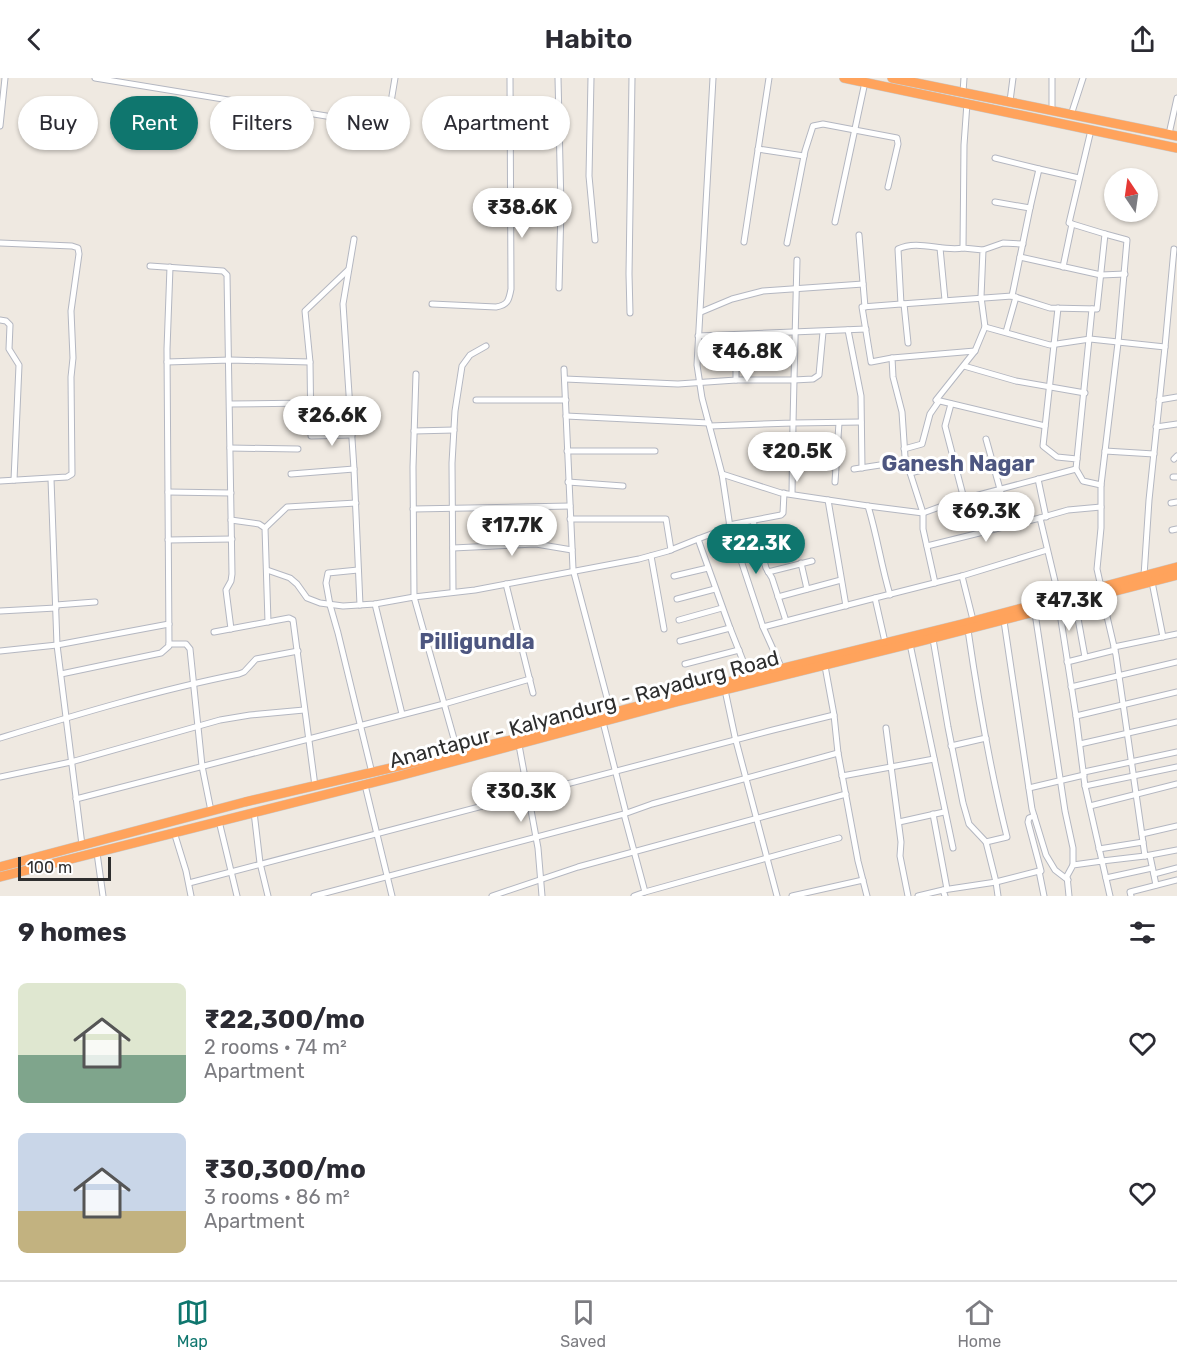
<!DOCTYPE html>
<meta charset="utf-8">
<style>
:root{--surface:#fff;--page:#f7f7f7;--text:#2b2b33;--muted:#7c7c81;--line:#e1e1e2;--accent:#0f766e}
body{margin:0;font-family:Rubik,sans-serif;background:var(--page);color:var(--text);height:100vh;display:flex;flex-direction:column;font-size:22px;white-space:nowrap}
*{box-sizing:border-box;margin:0}
p{font-size:20px;color:var(--muted)}
.icon{flex:none;width:33px;height:33px;fill:none;stroke:currentColor;stroke-width:2;stroke-linecap:round;stroke-linejoin:round}
.map{position:relative;height:818px;overflow:hidden}
.drawer{display:flex;flex-direction:column;background:var(--surface);flex:1}
.drawer>*{flex:none}
.guide{position:absolute;left:18px;top:18px;width:600px;height:54px;display:flex;gap:12px}
.needle{width:39px;rotate:347deg}
.controls{position:absolute;left:1104px;top:90px;display:grid;gap:12px}
.controls a{display:grid;place-items:center;width:54px;height:54px;border-radius:50%;background:var(--surface);box-shadow:0 2px 4px #0004;font-size:30px}
.scale{position:absolute;left:18px;bottom:15px;width:93px;box-sizing:border-box;padding-left:6px;border:3px solid #2e2e2e;border-top:0;font-size:16px;line-height:21px;white-space:nowrap;color:#2e2e2e;-webkit-text-stroke:4px #fff;paint-order:stroke}
.price{position:absolute;translate:-50% -51px;padding:0 14px;border-radius:21px;background:#fff;color:#222;font-size:20px;line-height:39px;filter:drop-shadow(0 2px 3px #0008)}
.price::after{content:'';position:absolute;left:50%;top:36px;width:18px;height:14px;margin-left:-9px;background:inherit;clip-path:polygon(0 0,100% 0,50% 100%)}
.price.active{background:var(--accent);color:#fff}
ul{padding:0;list-style:none}
li{display:flex;align-items:center;gap:18px;height:150px;padding:0 18px}
li span{display:grid;place-items:center;flex:none;width:168px;height:120px;border-radius:9px;color:#555}
li>.icon{margin-inline-start:auto}
span .icon{width:72px;height:72px;fill:#fffc;stroke-width:1}
li b{font-size:26px}
h2{display:flex;justify-content:space-between;align-items:center;height:72px;padding:0 18px;font-size:26px}
.pill{padding:0 21px;border-radius:27px;background:var(--surface);box-shadow:0 2px 4px #0004;font-size:21px;line-height:54px}
.pill.active{background:var(--accent);color:#fff}
header{display:flex;justify-content:space-between;align-items:center;height:78px;padding:0 18px;background:var(--surface);font-size:27px;font-weight:600}
.tab-bar{display:flex;justify-content:space-around;align-items:center;height:84px;border-top:2px solid var(--line);background:var(--surface);font-size:16px;color:var(--muted)}
.tab-bar a{display:grid;justify-items:center;gap:3px}
.tab-bar .active{color:var(--accent)}
.map>svg:first-child{display:block}
.lines{fill:none;stroke-linecap:round;stroke-linejoin:round}
.street-casing{stroke:#b4b7c1;stroke-width:7}
.highway-casing{stroke:#c9c9c9;stroke-width:10}
.street{stroke:#fff;stroke-width:5}
.highway{stroke:#ffa35c;stroke-width:9}
.labels{text-anchor:middle;dominant-baseline:central;stroke-width:6;stroke-linejoin:round;paint-order:stroke}
.street-label{font-size:21px;fill:#2e2e2e;stroke:#fff}
.neighbourhood-label{font-size:22px;font-weight:bold;fill:#4d5680;stroke:#fff}
</style>
<header><svg class="icon" aria-label="back" viewBox="0 0 24 24"><path d="M15 5l-7 7 7 7"/></svg>Habito<svg class="icon" aria-label="share" viewBox="0 0 24 24"><path d="M12 15V3M7 8l5-5 5 5M5 13v7h14v-7"/></svg></header>
<div class="map">
<svg width="1177" height="818" viewBox="0 0 1177 818">
<rect width="100%" height="100%" fill="#efe9e1"/>
<g class="lines">
<g class="street-casing">
<g id="street">
<path d="M95,0L387,48L395,0"/>
<path d="M558,0L561,129L559,210"/>
<path d="M591,0L589,98L595,162"/>
<path d="M713,0L697,287L702,320L722,396L730,449L763,549L875,520"/>
<path d="M1052,0V33"/>
<path d="M963,14L964,0"/>
<path d="M1010,23L1013,0"/>
<path d="M967,25L964,67L963,170L983,172L981,219L985,249L975,273L936,322L1045,348"/>
<path d="M1071,37L1083,0"/>
<path d="M0,48L5,0"/>
<path d="M1169,56L1177,20"/>
<path d="M758,71L804,78"/>
<path d="M995,80L1039,91"/>
<path d="M995,124L1030,130L1039,91L1079,100"/>
<path d="M835,144L865,4"/>
<path d="M859,157L865,229"/>
<path d="M354,161L343,226L354,391L360,527"/>
<path d="M744,164L769,0"/>
<path d="M0,165L72,168L78,170L79,176L71,233L73,280L71,299L72,396L67,399L0,403"/>
<path d="M787,165L805,73L813,48L823,46L897,60L898,66L888,109"/>
<path d="M940,170L945,222"/>
<path d="M963,170C942,174 918,161 898,171L901,226L1012,218L1050,230L1097,231L1105,156L1069,145L1091,52"/>
<path d="M983,172L1003,165L1023,166"/>
<path d="M1020,179L1101,197L1125,196"/>
<path d="M150,188L223,193L227,197L232,496L231,503L226,512L231,551"/>
<path d="M1063,189L1072,146"/>
<path d="M348,192L305,233L310,284L311,358L352,357"/>
<path d="M1012,218L1030,130"/>
<path d="M432,226L496,229C508,227 509,222 511,211L510,0"/>
<path d="M904,226L908,265"/>
<path d="M1058,230L1043,368L1057,379L1077,381L1076,391L1083,403L1101,407V450L1097,491L1101,509"/>
<path d="M701,234L732,221L763,213L863,206"/>
<path d="M630,235L629,196L632,0"/>
<path d="M0,242L6,243L10,247L9,271L19,287L14,402"/>
<path d="M985,249L1050,267L1090,261L1165,269L1149,422L1144,498"/>
<path d="M848,252L861,318L862,390"/>
<path d="M1006,254L1016,219"/>
<path d="M698,258L866,251"/>
<path d="M1165,269L1174,171"/>
<path d="M892,280L871,284L862,229L901,226"/>
<path d="M167,284L230,282L310,284"/>
<path d="M964,288L1016,303L1085,315"/>
<path d="M564,291L573,491L611,635"/>
<path d="M416,296L413,389L414,519L458,675"/>
<path d="M565,301L678,306L736,302V257"/>
<path d="M794,302L797,182"/>
<path d="M794,302L813,301L819,297L823,254"/>
<path d="M476,322H566"/>
<path d="M1159,322L1177,319"/>
<path d="M230,326L311,325"/>
<path d="M951,326L945,348L964,421"/>
<path d="M566,338L709,345"/>
<path d="M710,348L793,345L794,302H736"/>
<path d="M1156,349L1177,346"/>
<path d="M414,353L454,352"/>
<path d="M986,361L1010,447"/>
<path d="M230,370L298,371"/>
<path d="M904,371L922,366L930,336L939,323"/>
<path d="M567,373H655"/>
<path d="M1105,373L1154,376"/>
<path d="M1077,381L1092,231"/>
<path d="M1174,381L1177,378"/>
<path d="M854,391L906,383"/>
<path d="M910,395L954,384"/>
<path d="M291,396L354,391"/>
<path d="M722,396L781,415L868,428"/>
<path d="M1173,399H1177"/>
<path d="M51,401L57,567L82,767"/>
<path d="M1038,401L1046,439"/>
<path d="M568,404L623,408"/>
<path d="M835,404L839,345"/>
<path d="M1101,407L1118,265L1127,162L1105,156"/>
<path d="M168,414L231,415"/>
<path d="M792,416L793,345L861,344"/>
<path d="M828,422L846,528"/>
<path d="M1171,425L1177,424"/>
<path d="M413,431L570,428"/>
<path d="M570,441H666L671,472"/>
<path d="M231,442L259,446L265,450L268,544"/>
<path d="M753,443L766,490L772,500L786,543"/>
<path d="M729,447L781,437L783,435L784,415"/>
<path d="M730,449L698,461L730,550L749,598"/>
<path d="M265,450L287,429L356,425"/>
<path d="M1172,452L1177,451"/>
<path d="M168,462L232,461"/>
<path d="M927,468L1040,440"/>
<path d="M453,470L536,466L572,472"/>
<path d="M651,478L664,551"/>
<path d="M739,478L773,470"/>
<path d="M801,485L807,511"/>
<path d="M267,492L290,500L297,506L307,520L320,525L343,528L375,526L414,519L475,512L639,481L668,473L698,461"/>
<path d="M358,492L328,495L326,505L330,527L338,555L372,695"/>
<path d="M768,494L812,483"/>
<path d="M674,498L708,490"/>
<path d="M962,498L974,546"/>
<path d="M1152,504L1163,559"/>
<path d="M935,505L923,451V435L905,379L902,334L893,299L892,280L975,273"/>
<path d="M506,506L533,615"/>
<path d="M453,514L452,385L455,333L462,288L470,277L486,268"/>
<path d="M890,517C881,487 877,457 868,428L923,435L956,423L1076,391"/>
<path d="M1102,517L1116,577L1145,778L1177,772"/>
<path d="M778,519L841,502"/>
<path d="M1059,520L1040,440L1068,432L1101,429"/>
<path d="M677,521L715,511"/>
<path d="M1075,524L1085,579"/>
<path d="M375,526L402,636"/>
<path d="M56,527L95,524"/>
<path d="M1059,529L1076,638L1177,614"/>
<path d="M0,533L56,530"/>
<path d="M1035,535L1065,733L1073,770V787"/>
<path d="M679,542L722,530"/>
<path d="M1004,543L1032,731L1046,777L1055,792L1068,802"/>
<path d="M763,549L782,591"/>
<path d="M214,554L289,540L293,542L315,708"/>
<path d="M933,561L948,649L963,725L969,746L986,764"/>
<path d="M680,563L730,550"/>
<path d="M885,564L875,520L962,498L1047,472"/>
<path d="M169,566H186L190,571L202,688L211,733"/>
<path d="M910,566L953,770"/>
<path d="M1114,569L1177,556"/>
<path d="M0,573L57,567L169,546"/>
<path d="M1067,584L1115,572"/>
<path d="M685,586L739,572"/>
<path d="M825,588L834,637L838,675L858,783L867,818"/>
<path d="M61,596L161,575L169,568L167,271L170,189"/>
<path d="M1071,609L1177,584"/>
<path d="M725,612L735,659L777,818"/>
<path d="M1076,638L1085,708L1102,783L1145,778"/>
<path d="M603,644L626,735"/>
<path d="M886,650L901,764L900,778L908,818"/>
<path d="M0,660C79,636 158,612 239,596L244,594L256,581L298,573"/>
<path d="M1080,666L1177,644"/>
<path d="M519,667L538,770L542,818"/>
<path d="M951,668L986,660"/>
<path d="M1084,694L1177,674"/>
<path d="M842,698L934,681"/>
<path d="M0,699L71,684L220,642L250,637L304,632"/>
<path d="M365,707L392,818"/>
<path d="M1085,708L1177,689"/>
<path d="M1029,710L1084,697"/>
<path d="M76,721L444,626L530,601"/>
<path d="M1090,728L1177,706"/>
<path d="M254,734L260,785L268,818"/>
<path d="M933,736L947,811"/>
<path d="M1034,738L1029,740L1028,744L1041,793"/>
<path d="M219,743L237,818"/>
<path d="M899,744L944,734"/>
<path d="M174,754L186,793L191,818"/>
<path d="M1142,756L1177,748"/>
<path d="M1099,771L1143,764"/>
<path d="M97,775L103,818"/>
<path d="M1150,778L1156,807"/>
<path d="M1154,796L1177,790"/>
<path d="M1106,800L1152,790"/>
<path d="M189,805L773,652L834,637"/>
<path d="M645,814L839,760"/>
<path d="M314,818L624,736"/>
<path d="M492,818L578,789L846,716"/>
<path d="M634,818L645,814L624,736L652,726L838,675"/>
<path d="M792,818L863,802"/>
<path d="M918,818L943,812"/>
<path d="M945,818L943,812L996,804L986,764L1007,759C990,691 978,621 968,552"/>
<path d="M998,818L996,804L1039,793L1044,818"/>
<path d="M1069,818L1067,798L1073,787L1102,783L1110,818"/>
<path d="M1131,818L1130,814L1177,802"/>
</g>
</g>
<g class="highway-casing">
<g id="highway">
<path d="M844,0L1177,70"/>
<path d="M892,0L1177,58"/>
<path d="M0,789L245,724L519,660L719,606L962,546L1177,489"/>
<path d="M0,799L399,698L676,624L910,566L1177,497"/>
</g>
</g>
<use href="#street" class="street"/>
<use href="#highway" class="highway"/>
</g>
<g class="labels">
<g class="street-label">
<text transform="translate(584 631) rotate(-15)">Anantapur - Kalyandurg - Rayadurg Road</text>
</g>
<g class="neighbourhood-label">
<text x="958" y="385">Ganesh Nagar</text>
<text x="477" y="563">Pilligundla</text>
</g>
</g>
</svg>
<div class="controls">
<a><svg class="needle" viewBox="-14 -14 28 28"><path d="M0-13l5 13h-10z" fill="#e53935"/><path d="M0 13l5-13h-10z" fill="#7c7c81"/></svg></a>
</div>
<div class="scale">100 m</div>
<b class="price" style="left:522px;top:161px">₹38.6K</b>
<b class="price" style="left:747px;top:305px">₹46.8K</b>
<b class="price" style="left:332px;top:369px">₹26.6K</b>
<b class="price" style="left:797px;top:405px">₹20.5K</b>
<b class="price" style="left:986px;top:465px">₹69.3K</b>
<b class="price" style="left:512px;top:479px">₹17.7K</b>
<b class="price active" style="left:756px;top:497px">₹22.3K</b>
<b class="price" style="left:1069px;top:554px">₹47.3K</b>
<b class="price" style="left:521px;top:745px">₹30.3K</b>
<div class="guide">
<a class="pill">Buy</a>
<a class="pill active">Rent</a>
<a class="pill">Filters</a>
<a class="pill">New</a>
<a class="pill">Apartment</a>
</div>
</div>
<section class="drawer">
<h2>9 homes<svg class="icon" aria-label="filters" viewBox="0 0 24 24"><path d="M4 7h16M4 17h16"/><circle cx="9" cy="7" r="2"/><circle cx="15" cy="17" r="2"/></svg></h2>
<ul>
<li><span style="background:linear-gradient(#dfe7d0 60%,#7fa58c 0)"><svg class="icon" aria-label="home" viewBox="0 0 24 24"><path d="M3 11l9-7 9 7M6 9v11h12V9"/></svg></span><div><b>₹22,300/mo</b><p>2 rooms · 74 m²</p><p>Apartment</p></div><svg class="icon" aria-label="heart" viewBox="0 0 24 24"><path d="M12 20l-8-8c-3-5 5-10 8-4 3-6 11-1 8 4z"/></svg></li>
<li><span style="background:linear-gradient(#c9d6e8 65%,#c2b280 0)"><svg class="icon" aria-label="home" viewBox="0 0 24 24"><path d="M3 11l9-7 9 7M6 9v11h12V9"/></svg></span><div><b>₹30,300/mo</b><p>3 rooms · 86 m²</p><p>Apartment</p></div><svg class="icon" aria-label="heart" viewBox="0 0 24 24"><path d="M12 20l-8-8c-3-5 5-10 8-4 3-6 11-1 8 4z"/></svg></li>
</ul>
</section>
<nav class="tab-bar">
<a class="active"><svg class="icon" aria-label="map" viewBox="0 0 24 24"><path d="M3 6l6-2 6 2 6-2v14l-6 2-6-2-6 2zM9 4v14M15 6v14"/></svg>Map</a>
<a><svg class="icon" aria-label="saved" viewBox="0 0 24 24"><path d="M7 4h10v16l-5-4-5 4z"/></svg>Saved</a>
<a><svg class="icon" aria-label="home" viewBox="0 0 24 24"><path d="M3 11l9-7 9 7M6 9v11h12V9"/></svg>Home</a>
</nav>
